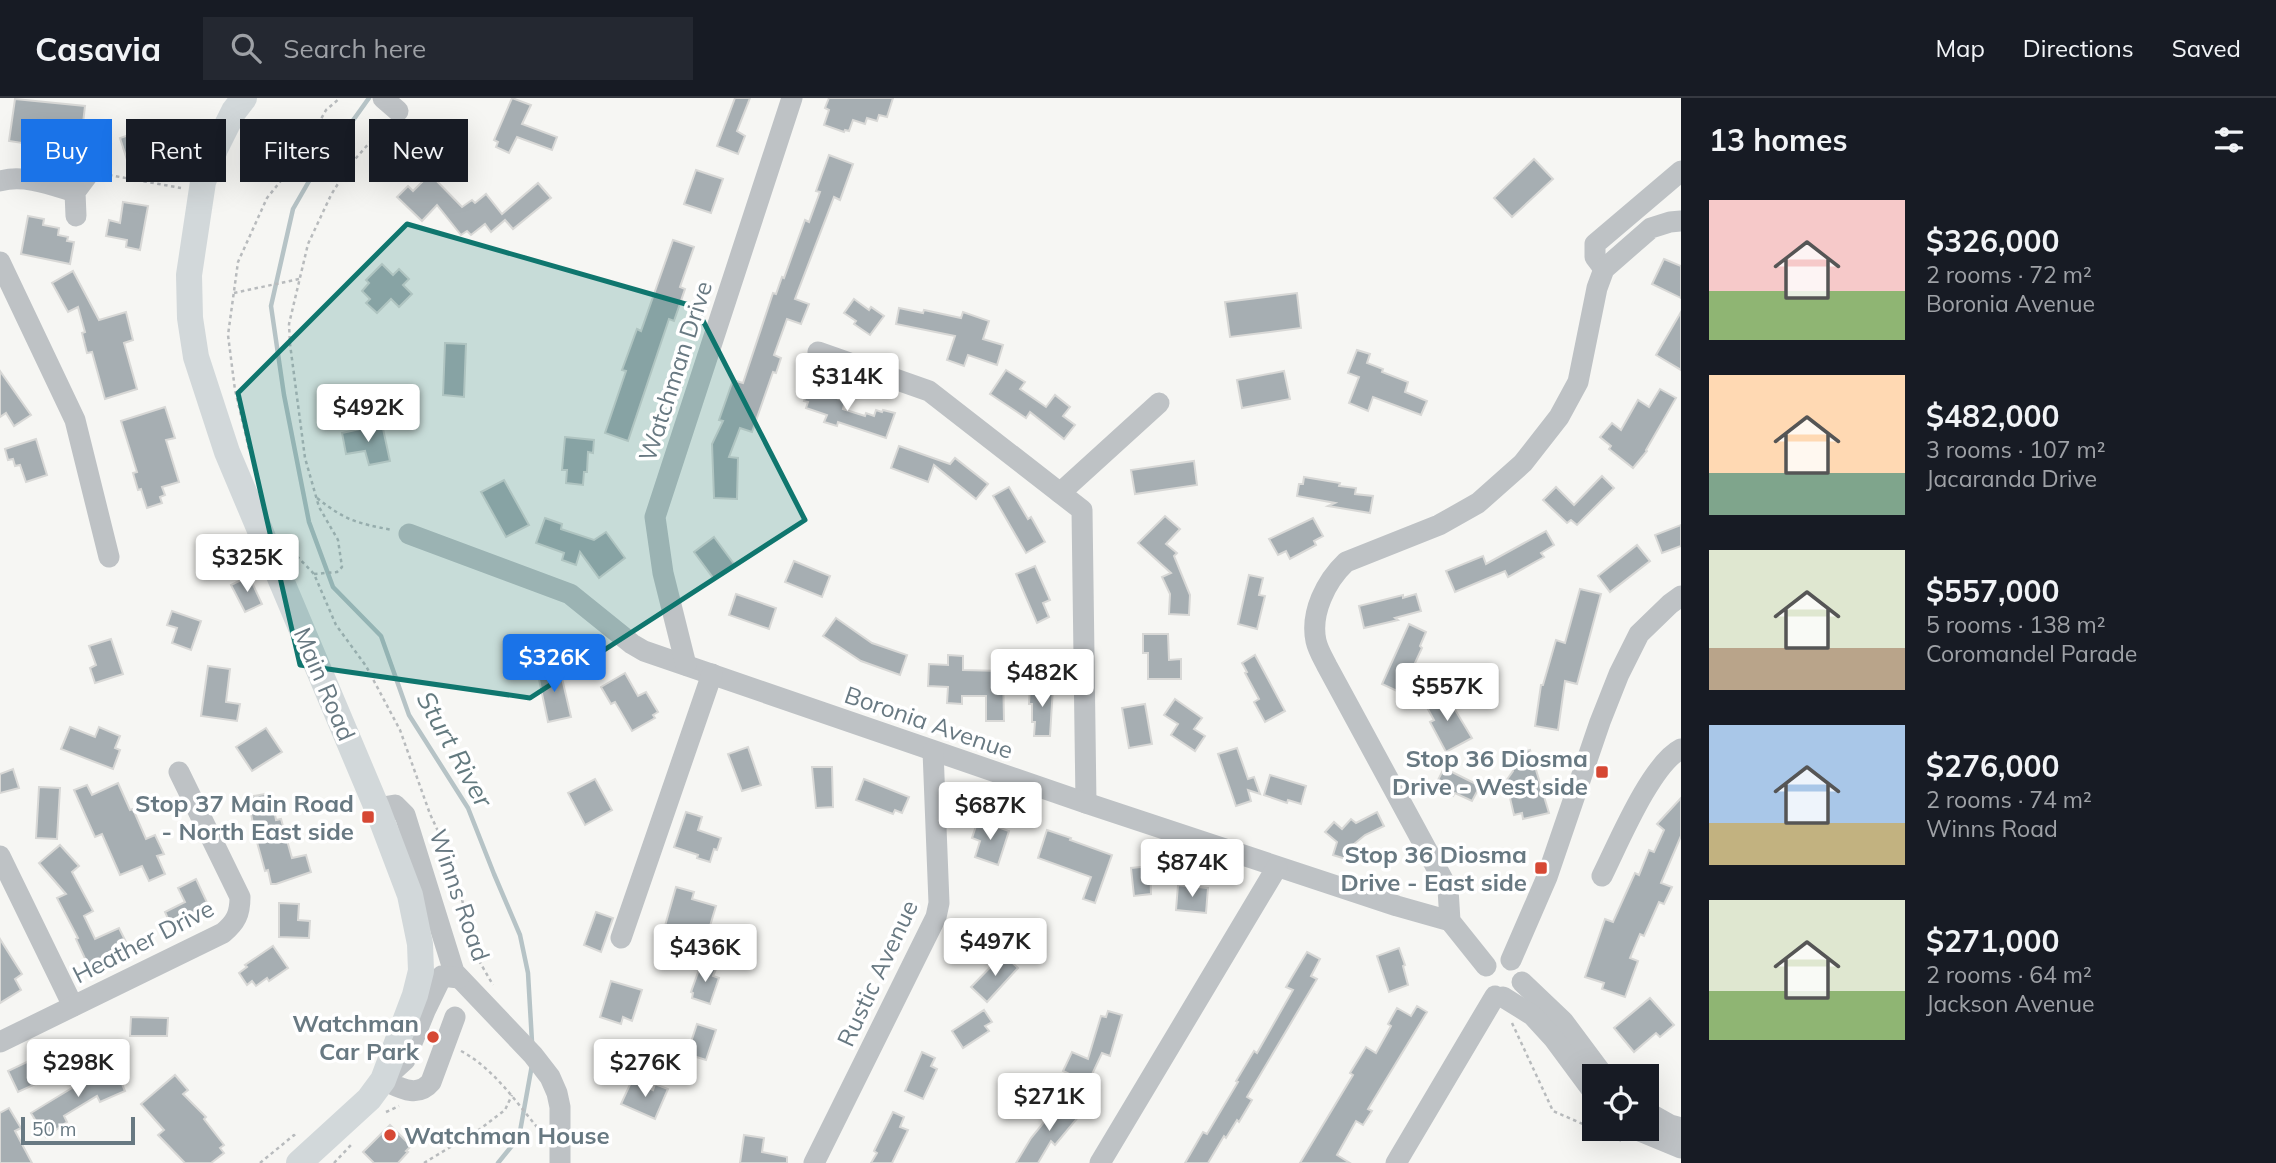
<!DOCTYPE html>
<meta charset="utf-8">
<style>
:root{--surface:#171b24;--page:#242831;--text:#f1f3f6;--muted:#9ea1a6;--line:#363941;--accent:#1a73e8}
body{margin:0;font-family:Mulish,sans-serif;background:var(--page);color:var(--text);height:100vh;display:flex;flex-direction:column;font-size:26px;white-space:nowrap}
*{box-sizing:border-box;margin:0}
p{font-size:23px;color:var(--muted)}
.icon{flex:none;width:38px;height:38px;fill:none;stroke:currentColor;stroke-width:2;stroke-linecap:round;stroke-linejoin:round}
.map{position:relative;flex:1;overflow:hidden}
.panel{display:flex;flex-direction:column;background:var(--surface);width:595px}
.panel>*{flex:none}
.guide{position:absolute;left:21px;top:21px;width:665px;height:63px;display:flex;gap:14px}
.tools{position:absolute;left:1582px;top:966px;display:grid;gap:14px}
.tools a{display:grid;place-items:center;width:77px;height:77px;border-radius:0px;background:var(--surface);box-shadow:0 7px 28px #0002;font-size:35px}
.scale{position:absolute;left:21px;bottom:18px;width:114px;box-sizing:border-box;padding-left:7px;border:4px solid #687982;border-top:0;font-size:19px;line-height:24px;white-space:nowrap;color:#687982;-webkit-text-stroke:5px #fff;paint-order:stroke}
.price{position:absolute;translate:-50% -60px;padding:0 16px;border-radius:7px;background:#fff;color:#222;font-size:23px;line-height:46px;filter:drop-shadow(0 2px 4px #0008)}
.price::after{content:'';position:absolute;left:50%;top:42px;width:21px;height:16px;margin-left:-10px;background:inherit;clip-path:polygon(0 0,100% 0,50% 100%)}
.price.on{background:var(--accent);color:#fff}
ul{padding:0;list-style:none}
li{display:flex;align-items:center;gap:21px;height:175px;padding:0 28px}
li span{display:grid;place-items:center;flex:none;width:196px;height:140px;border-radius:0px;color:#555}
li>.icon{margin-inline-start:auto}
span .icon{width:84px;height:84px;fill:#fffc;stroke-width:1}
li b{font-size:30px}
h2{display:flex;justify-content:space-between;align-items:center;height:84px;padding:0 28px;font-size:30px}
.chip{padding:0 24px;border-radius:0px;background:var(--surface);box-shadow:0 7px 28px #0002;font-size:24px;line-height:63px}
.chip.on{background:var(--accent);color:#fff}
header{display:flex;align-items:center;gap:42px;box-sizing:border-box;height:98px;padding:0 35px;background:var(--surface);border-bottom:2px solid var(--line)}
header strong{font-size:33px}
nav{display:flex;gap:38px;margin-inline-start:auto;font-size:24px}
.search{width:490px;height:63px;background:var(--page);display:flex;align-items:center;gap:18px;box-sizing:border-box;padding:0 24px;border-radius:0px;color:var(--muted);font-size:26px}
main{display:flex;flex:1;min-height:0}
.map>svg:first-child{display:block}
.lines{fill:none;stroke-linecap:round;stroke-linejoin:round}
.stream{stroke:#b6c3c6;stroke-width:4.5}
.building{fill:#a6aeb2;stroke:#d8d8d6;stroke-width:2}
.path{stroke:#b8bbbd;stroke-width:2.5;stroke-dasharray:3.5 3.5;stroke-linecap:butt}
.minor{stroke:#bec2c5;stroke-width:21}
.major{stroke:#d2d8da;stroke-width:26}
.marked{fill:#0f766e;fill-opacity:0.2;stroke:#0f766e;stroke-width:5;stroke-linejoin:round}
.poi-dot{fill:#d64834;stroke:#fff;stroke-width:2.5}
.labels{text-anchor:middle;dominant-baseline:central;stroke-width:7;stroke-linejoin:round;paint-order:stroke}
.street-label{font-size:24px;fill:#687982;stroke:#fff}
.poi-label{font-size:24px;font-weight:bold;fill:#687982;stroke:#fff;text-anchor:end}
.water-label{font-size:26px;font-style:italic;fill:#637a7f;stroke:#fff}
</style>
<header>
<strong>Casavia</strong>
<div class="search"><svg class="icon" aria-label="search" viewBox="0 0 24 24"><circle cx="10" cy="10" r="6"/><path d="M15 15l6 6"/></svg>Search here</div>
<nav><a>Map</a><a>Directions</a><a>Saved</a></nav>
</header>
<main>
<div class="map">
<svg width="1681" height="1065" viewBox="0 0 1681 1065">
<rect width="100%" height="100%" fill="#f6f6f3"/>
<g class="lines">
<g class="stream">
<path d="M369,0L344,35L324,57L293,111L271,208L284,297L309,424L333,489L381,538L409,617L468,710L494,776L520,837L528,875L532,944"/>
<path d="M498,1065L519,1039L532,967"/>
</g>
</g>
<g class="building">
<path d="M512,0L531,7L522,26L557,39L552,52L517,39L509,55L496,49L498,44L494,42Z"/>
<path d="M735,0H750L737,33L745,38L738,56L717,48Z"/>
<path d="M829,0H893L887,19L879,17L877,23L867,20L865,26L853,22L849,33L845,32L844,34L824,27L829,12L825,10Z"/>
<path d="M15,1L85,8L82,34L95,36L93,51L23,42L22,45L9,43Z"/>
<path d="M140,33L143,43L160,37L169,62L146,70L144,63L129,68L120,40Z"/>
<path d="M829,57L853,66L840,102L834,99L795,201L809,206L801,226L787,221L774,257L781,260L776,275L773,274L752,334L740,330L729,359L738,360L737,401L714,400L712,346L723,323L719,322L733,282L743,285L773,195L776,196L782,179L784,180L805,122L809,124L820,94L816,93Z"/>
<path d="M1534,61L1553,81L1512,119L1494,100Z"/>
<path d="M696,72L723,81L711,115L684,106Z"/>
<path d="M430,76L462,109L472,102L475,105L486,96L502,116L538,85L551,100L513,131L505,122L491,134L485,126L471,137L467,133L461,137L437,107L422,123L397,99L408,88L413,93Z"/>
<path d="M123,104L148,108L140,152L126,149L127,142L106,138L109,122L120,125Z"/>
<path d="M28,118L44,121L43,127L59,130L58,137L68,139L67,143L74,144L70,166L21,156Z"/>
<path d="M673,142L694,149L680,189L685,191L674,223L669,221L628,343L605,335L626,273L622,272L637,231L641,233Z"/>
<path d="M1664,161L1681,168V200L1652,186Z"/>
<path d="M382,166L393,177L399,171L409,181L403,187L412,196L399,209L391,201L377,215L366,205L370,201L362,193L369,185L366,182Z"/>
<path d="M73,173L99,222L126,214L133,242L124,245L137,291L105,301L92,254L87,255L82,235L85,234L78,209L68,214L52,185Z"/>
<path d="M1297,195L1301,230L1230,239L1225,204Z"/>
<path d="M854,201L869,212L871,209L884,218L870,237L854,226L856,223L844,215Z"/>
<path d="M899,210L923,215L924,212L961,220L963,214L989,223L983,241L1003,247L997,267L968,257L964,268L947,262L955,238L896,226Z"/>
<path d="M1681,214V272L1656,257Z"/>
<path d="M445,245L466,246L464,299L443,297Z"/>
<path d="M1357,252L1370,256L1367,265L1383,271L1382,274L1408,284L1405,294L1427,303L1421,317L1373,299L1368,313L1349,305L1359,279L1348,275Z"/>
<path d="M1006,272L1025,284L1020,291L1046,309L1055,297L1070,309L1063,318L1075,327L1064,341L1030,314L1026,320L990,296Z"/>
<path d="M0,273L31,317L14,328L6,315L0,319Z"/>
<path d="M1284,273L1290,301L1242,310L1237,282Z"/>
<path d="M810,287L827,292L826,296L845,303L843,311L865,318L866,315L874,318L876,312L882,314L883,312L895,315L886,340L838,324L837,328L824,324L827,317L806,310L808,304L804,303Z"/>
<path d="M1660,291L1676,300L1646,352L1647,353L1633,370L1609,351L1611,348L1600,339L1612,325L1621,332L1638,302L1649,309Z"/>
<path d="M165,309L175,340L166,342L179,384L162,389L165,397L160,399L162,405L147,410L141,391L138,392L133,375L137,374L121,323Z"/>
<path d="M382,326L390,363L369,367L365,353L346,356L342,335Z"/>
<path d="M565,339L594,342L593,355L588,354L587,374H584L583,387L566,385L567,372H562Z"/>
<path d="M36,341L47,377L26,384L20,367L15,368L13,361L8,362L5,351Z"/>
<path d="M899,348L950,366L955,360L988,386L976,401L934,367L928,384L891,370Z"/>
<path d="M1194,363L1197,387L1135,396L1131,372Z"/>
<path d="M1602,378L1614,390L1577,427L1571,422L1567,425L1543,402L1556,389L1574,407Z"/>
<path d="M1304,379L1340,385L1339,388L1356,390L1355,396L1373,398L1370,415L1328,408L1335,405L1297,398L1299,386H1303Z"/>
<path d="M504,382L529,427L506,439L481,394Z"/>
<path d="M1009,389L1028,421L1031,419L1045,444L1026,455L993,398Z"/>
<path d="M1165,418L1180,431L1166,446L1177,455L1174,458L1190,497L1189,517L1169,516L1170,496L1162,479L1171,475L1138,445Z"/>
<path d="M545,420L562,426L561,431L594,442L606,434L625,460L599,480L580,454L576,467L562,462L564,455L536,445Z"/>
<path d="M1313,420L1323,438L1314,443L1316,447L1290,461L1286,453L1278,457L1269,441Z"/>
<path d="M1681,427V448L1662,455L1655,437Z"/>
<path d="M1546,433L1554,447L1541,455L1544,459L1508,479L1505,473L1455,494L1446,473L1483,458L1486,466Z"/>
<path d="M714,439L734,466L714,481L694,454Z"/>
<path d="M1637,447L1650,463L1610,494L1598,478Z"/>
<path d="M794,463L830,478L822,499L785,484Z"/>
<path d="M1035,468L1050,502L1043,505L1049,519L1037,525L1016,476Z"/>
<path d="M1249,477L1263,480L1259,497L1265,498L1257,531L1238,526Z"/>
<path d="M249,478L262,506L245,514L231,487Z"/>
<path d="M1580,491L1601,496L1577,586L1565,583L1558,632L1535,628L1541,587H1543L1556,542L1565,545Z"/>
<path d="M736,496L776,510L769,531L729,517Z"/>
<path d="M1416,496L1421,513L1395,520L1398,522L1364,530L1359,508L1403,497V500Z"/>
<path d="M172,513L201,523L191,552L172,545L177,530L167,527Z"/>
<path d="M836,520L872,545L907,557L900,577L861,563L823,538Z"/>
<path d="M1409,526L1426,534L1420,548L1422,550L1402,593H1397L1382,586Z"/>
<path d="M1143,536H1168L1169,562L1181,561V581H1148V555H1143Z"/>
<path d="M111,541L123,576L95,585L90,570L96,567L89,548Z"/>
<path d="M948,557L963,558V572L1003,573L1004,623H986V598H962V606L947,605L948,589L928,588L929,566L948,567Z"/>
<path d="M1255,557L1285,613L1265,624L1254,604L1259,601L1245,575L1247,574L1242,565Z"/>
<path d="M559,567L571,619L548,624L537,572Z"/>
<path d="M208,568L230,571L226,604L240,606L237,623L201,618Z"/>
<path d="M625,575L638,598L646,594L658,614L653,617L655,620L632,633L615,604L611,606L601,589Z"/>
<path d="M1030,588L1053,589L1050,638H1034L1035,624H1032V606H1029Z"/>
<path d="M1436,597L1440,604L1448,600L1472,640L1446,654L1430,624L1434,622L1424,604Z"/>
<path d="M1175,601L1202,620L1194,631L1205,638L1195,653L1171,637L1178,626L1164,617Z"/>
<path d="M1145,606L1152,646L1129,650L1122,610Z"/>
<path d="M70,629L95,639L99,629L120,638L115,650L120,652L113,671L61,651Z"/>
<path d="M266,630L282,654L252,673L236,649Z"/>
<path d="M748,649L761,687L742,693L728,656Z"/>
<path d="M1237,650L1248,681L1254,679L1260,696L1248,692L1251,703L1236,708L1218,656Z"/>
<path d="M1530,652L1549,715L1523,721L1522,715L1514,717L1506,683L1513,673L1510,657Z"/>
<path d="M812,669H832L833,709L816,710Z"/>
<path d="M1444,670L1480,688L1472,703L1455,695L1453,698L1440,691L1441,689L1436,686Z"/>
<path d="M13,671L19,690L0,695V676Z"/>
<path d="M1270,677L1306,688L1301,706L1288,702L1287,705L1264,697Z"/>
<path d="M595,681L612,712L585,727L568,695Z"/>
<path d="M864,681L909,699L902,715L895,712L893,716L856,702Z"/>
<path d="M118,685L130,712L133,711L146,741L155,737L164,756L157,758L165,776L149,783L142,768L120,777L102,736L95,739L74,692L87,687L92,697Z"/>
<path d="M39,689L60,690L57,741L36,740Z"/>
<path d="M271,695L276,722L281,721L292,760L306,757L311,774L276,786H271L268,772L265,773L255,737L248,699Z"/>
<path d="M1681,700V738L1661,785L1672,789L1664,806L1659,804L1644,838L1640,836L1630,860L1638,863L1625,899L1602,891L1604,885L1585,879L1605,821L1613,824L1635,775L1639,777L1649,752L1654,754L1664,732L1657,726Z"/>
<path d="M686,714L702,719L698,732L721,740L717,752L714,751L710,764L697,760L698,757L674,749Z"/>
<path d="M1377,714L1384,728L1365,737L1354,746L1349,762L1333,757L1337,744L1325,734L1334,724L1342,731L1351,721L1356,725Z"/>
<path d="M978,722L1009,733L998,767L975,759L980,743L972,740Z"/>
<path d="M1047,732L1071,740L1070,742L1112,757L1095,805L1083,801L1091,779L1038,760Z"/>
<path d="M60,747L79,768L72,774L93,813L84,818L95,841L119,830L128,848L88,867L76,841L78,840L57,800L66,796L39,765Z"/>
<path d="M1150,768L1151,796L1134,798L1131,770Z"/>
<path d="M196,781L211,813L173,832L165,814L185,804L178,790Z"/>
<path d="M1178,787L1208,790L1206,815L1176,812Z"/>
<path d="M676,789L694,794L692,801L716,808L707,838L689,833L687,841L663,835Z"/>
<path d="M279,805L299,806L298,822L310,823L309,840L279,839Z"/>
<path d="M596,814L613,820L601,854L584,847Z"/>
<path d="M0,841L22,876L15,881L21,892L0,905Z"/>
<path d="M273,848L288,870L269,883L267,880L256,888L252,883L247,887L239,875L247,869L245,867Z"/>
<path d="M1399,850L1405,867L1403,868L1408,887L1389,894L1377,858Z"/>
<path d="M1307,854L1320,861L1311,878L1317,881L1247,999L1252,1002L1239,1024L1237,1022L1226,1040L1224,1038L1208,1065H1185L1203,1034L1207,1036L1238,984L1236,983L1254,953L1257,955L1293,892L1286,889Z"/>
<path d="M1003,856L1018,870L987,904L971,889Z"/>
<path d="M701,866L716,871L713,878L719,880L710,906L692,900L693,895L691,894Z"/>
<path d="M611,883L642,892L632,923L623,919L621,926L600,919Z"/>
<path d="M1650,900L1674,927L1660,939L1656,935L1634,954L1614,930Z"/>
<path d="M1417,908L1427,914L1368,1011L1372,1013L1363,1027L1356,1023L1337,1057L1350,1065H1300L1353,977L1350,975L1366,949L1376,955L1391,928L1388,926L1397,910L1411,918Z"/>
<path d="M984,912L992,924L985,928L989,933L963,950L952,933Z"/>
<path d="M1108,913L1122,917L1110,958L1102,955L1088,985L1063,973L1072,954L1088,961L1101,918L1106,919Z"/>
<path d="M131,919L168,920L167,938H130Z"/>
<path d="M697,926L716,932L706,962L687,956Z"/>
<path d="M56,950L62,963L56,966L60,975L18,994L8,973Z"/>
<path d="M922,954L935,960L931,968L937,971L923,1001L905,993Z"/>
<path d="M113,965L125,993L100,1004L97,998L64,1018L67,1024L46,1039L31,1015Z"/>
<path d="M175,977L188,992L183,996L206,1019L204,1021L224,1047L220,1050L224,1055L211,1065H185L158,1037L164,1032L141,1006Z"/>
<path d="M632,982L653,992L655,986L668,991L655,1021L621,1006Z"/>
<path d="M1062,1002L1080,1017L1055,1047L1051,1043L1038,1065H1016L1031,1040Z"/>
<path d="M9,1010L21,1030L15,1033L32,1065H0V1015Z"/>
<path d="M893,1014L904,1019L900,1029L908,1032L892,1065H871L877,1055L874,1053Z"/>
<path d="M390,1027L411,1048L406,1053L408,1054L398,1065H374L363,1054Z"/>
<path d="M744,1037L764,1040L762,1054L787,1059V1065H740Z"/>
</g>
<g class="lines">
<g class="path">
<path d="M109,77L181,90"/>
<path d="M234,195L299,181"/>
<path d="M249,351L235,292L228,237L238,164L267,100L300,59L326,12L340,0"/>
<path d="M317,400C346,423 357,425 392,432"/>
<path d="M292,453L314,476L336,527L366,568L400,632L430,716L451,761L478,861L493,887"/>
<path d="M314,476L337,474L342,469L338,442L319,409L305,360L290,246L289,226L308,146L331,97L349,68L386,26"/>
<path d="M1512,925L1553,1013L1622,1043"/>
<path d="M461,953C495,971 518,1007 542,1035"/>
<path d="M386,1014L399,1008"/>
<path d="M260,1065L294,1037L297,1041"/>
<path d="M334,1065L351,1047"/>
<path d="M424,1065L480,1031L505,1012L512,997"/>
</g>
<g class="minor">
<path d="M383,0L398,13"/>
<path d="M0,83C24,76 52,87 75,94"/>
<path d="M76,118L75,94L90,74"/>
<path d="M0,164L75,322L109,459"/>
<path d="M1604,171L1595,159V146L1681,73"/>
<path d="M818,254L929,293L1082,412L1086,705"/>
<path d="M1060,395L1159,305"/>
<path d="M409,436L570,496L632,546L644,553L1086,705L1397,808L1450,823"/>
<path d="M686,567L663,475L655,419L792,0"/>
<path d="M377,710L395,707L405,717L454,874L533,957L550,979L557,995L560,1009V1065"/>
<path d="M0,758L73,908"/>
<path d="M1602,778C1618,746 1651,666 1681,651"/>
<path d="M621,840L712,576"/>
<path d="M1511,862L1547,779L1600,624L1619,576L1639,536L1670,506L1681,498"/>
<path d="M1486,868L1450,823L1448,791L1327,568C1323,560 1318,552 1316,543C1310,515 1326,483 1346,464L1439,427L1478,405L1523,365L1559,319L1578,284L1597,190L1604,171L1651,130L1670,124L1681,123"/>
<path d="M1522,884L1563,923L1604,978"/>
<path d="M1503,899L1532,917L1554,941L1594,995"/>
<path d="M455,919L431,984C417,1001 399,989 383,982L405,962L425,913L442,878L459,880"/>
<path d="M0,944L223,835C236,824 240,816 240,799L179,674"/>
<path d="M1647,1014L1670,1027L1681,1030"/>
<path d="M1635,1031L1681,1050"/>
<path d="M814,1065L936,819L939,805L933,653"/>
<path d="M1100,1065L1277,769"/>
<path d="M1396,1065L1495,898"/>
</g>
<path class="major" d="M244,0L234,13L215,51L203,84L189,177L190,220L196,259L227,354L377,710L410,797L420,846L421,873L415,897L383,982L369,1001L299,1065"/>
</g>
<path class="marked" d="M407,126L696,209L805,422L530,600L300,567L238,295Z"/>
<g class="poi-dot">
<rect x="1595" y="667" width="14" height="14" rx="3.5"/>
<rect x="361" y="712" width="14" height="14" rx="3.5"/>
<rect x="1534" y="763" width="14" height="14" rx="3.5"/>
<circle cx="433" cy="939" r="7"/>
<circle cx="390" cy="1037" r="7"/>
</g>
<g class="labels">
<g class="street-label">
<text transform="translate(675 273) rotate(-72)">Watchman Drive</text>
<text transform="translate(325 586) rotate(67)">Main Road</text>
<text transform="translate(929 624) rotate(19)">Boronia Avenue</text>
<text transform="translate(460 797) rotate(71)">Winns Road</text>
<text transform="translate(143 843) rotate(-27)">Heather Drive</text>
<text transform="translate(877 875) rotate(-65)">Rustic Avenue</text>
</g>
<g class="poi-label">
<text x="1588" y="660">Stop 36 Diosma<tspan x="1588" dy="28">Drive - West side</tspan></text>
<text x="354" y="705">Stop 37 Main Road<tspan x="354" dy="28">- North East side</tspan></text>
<text x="1527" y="756">Stop 36 Diosma<tspan x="1527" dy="28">Drive - East side</tspan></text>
<text x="419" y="925">Watchman<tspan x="419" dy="28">Car Park</tspan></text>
<text x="404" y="1037" text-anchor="start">Watchman House</text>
</g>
<g class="water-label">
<text transform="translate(455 651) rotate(61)">Sturt River</text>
</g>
</g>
</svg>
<div class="tools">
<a><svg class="icon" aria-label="locate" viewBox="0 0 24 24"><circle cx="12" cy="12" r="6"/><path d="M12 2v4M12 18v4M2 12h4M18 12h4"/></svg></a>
</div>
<div class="scale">50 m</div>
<b class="price" style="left:847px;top:315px">$314K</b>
<b class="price" style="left:368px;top:346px">$492K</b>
<b class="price" style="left:247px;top:496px">$325K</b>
<b class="price on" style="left:554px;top:596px">$326K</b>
<b class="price" style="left:1042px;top:611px">$482K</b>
<b class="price" style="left:1447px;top:625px">$557K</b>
<b class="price" style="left:990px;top:744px">$687K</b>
<b class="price" style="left:1192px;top:801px">$874K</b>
<b class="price" style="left:995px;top:880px">$497K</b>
<b class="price" style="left:705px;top:886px">$436K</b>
<b class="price" style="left:78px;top:1001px">$298K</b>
<b class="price" style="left:645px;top:1001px">$276K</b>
<b class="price" style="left:1049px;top:1035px">$271K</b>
<div class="guide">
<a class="chip on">Buy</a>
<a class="chip">Rent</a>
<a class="chip">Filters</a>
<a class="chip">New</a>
</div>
</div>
<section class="panel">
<h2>13 homes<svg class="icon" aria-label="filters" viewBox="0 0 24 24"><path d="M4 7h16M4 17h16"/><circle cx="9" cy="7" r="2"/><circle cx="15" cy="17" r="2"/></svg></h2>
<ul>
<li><span style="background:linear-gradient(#f6c9c9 65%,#8fb573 0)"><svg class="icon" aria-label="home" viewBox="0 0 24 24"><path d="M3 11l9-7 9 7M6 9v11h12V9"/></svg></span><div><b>$326,000</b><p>2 rooms · 72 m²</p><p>Boronia Avenue</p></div></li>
<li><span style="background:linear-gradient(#ffd9b3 70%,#7fa58c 0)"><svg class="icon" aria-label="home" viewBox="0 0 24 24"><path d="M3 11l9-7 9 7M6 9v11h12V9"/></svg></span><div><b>$482,000</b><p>3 rooms · 107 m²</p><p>Jacaranda Drive</p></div></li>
<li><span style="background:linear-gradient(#dfe7d0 70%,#b9a48a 0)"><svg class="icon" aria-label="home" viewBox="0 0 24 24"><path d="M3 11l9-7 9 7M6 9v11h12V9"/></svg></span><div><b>$557,000</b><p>5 rooms · 138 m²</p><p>Coromandel Parade</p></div></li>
<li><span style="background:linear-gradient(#a9c7e8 70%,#c2b280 0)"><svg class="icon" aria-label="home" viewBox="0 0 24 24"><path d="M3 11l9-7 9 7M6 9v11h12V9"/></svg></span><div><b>$276,000</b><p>2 rooms · 74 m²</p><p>Winns Road</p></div></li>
<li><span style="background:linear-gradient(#dfe7d0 65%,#8fb573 0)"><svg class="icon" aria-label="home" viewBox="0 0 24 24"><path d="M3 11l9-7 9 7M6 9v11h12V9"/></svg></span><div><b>$271,000</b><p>2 rooms · 64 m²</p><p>Jackson Avenue</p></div></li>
</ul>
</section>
</main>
